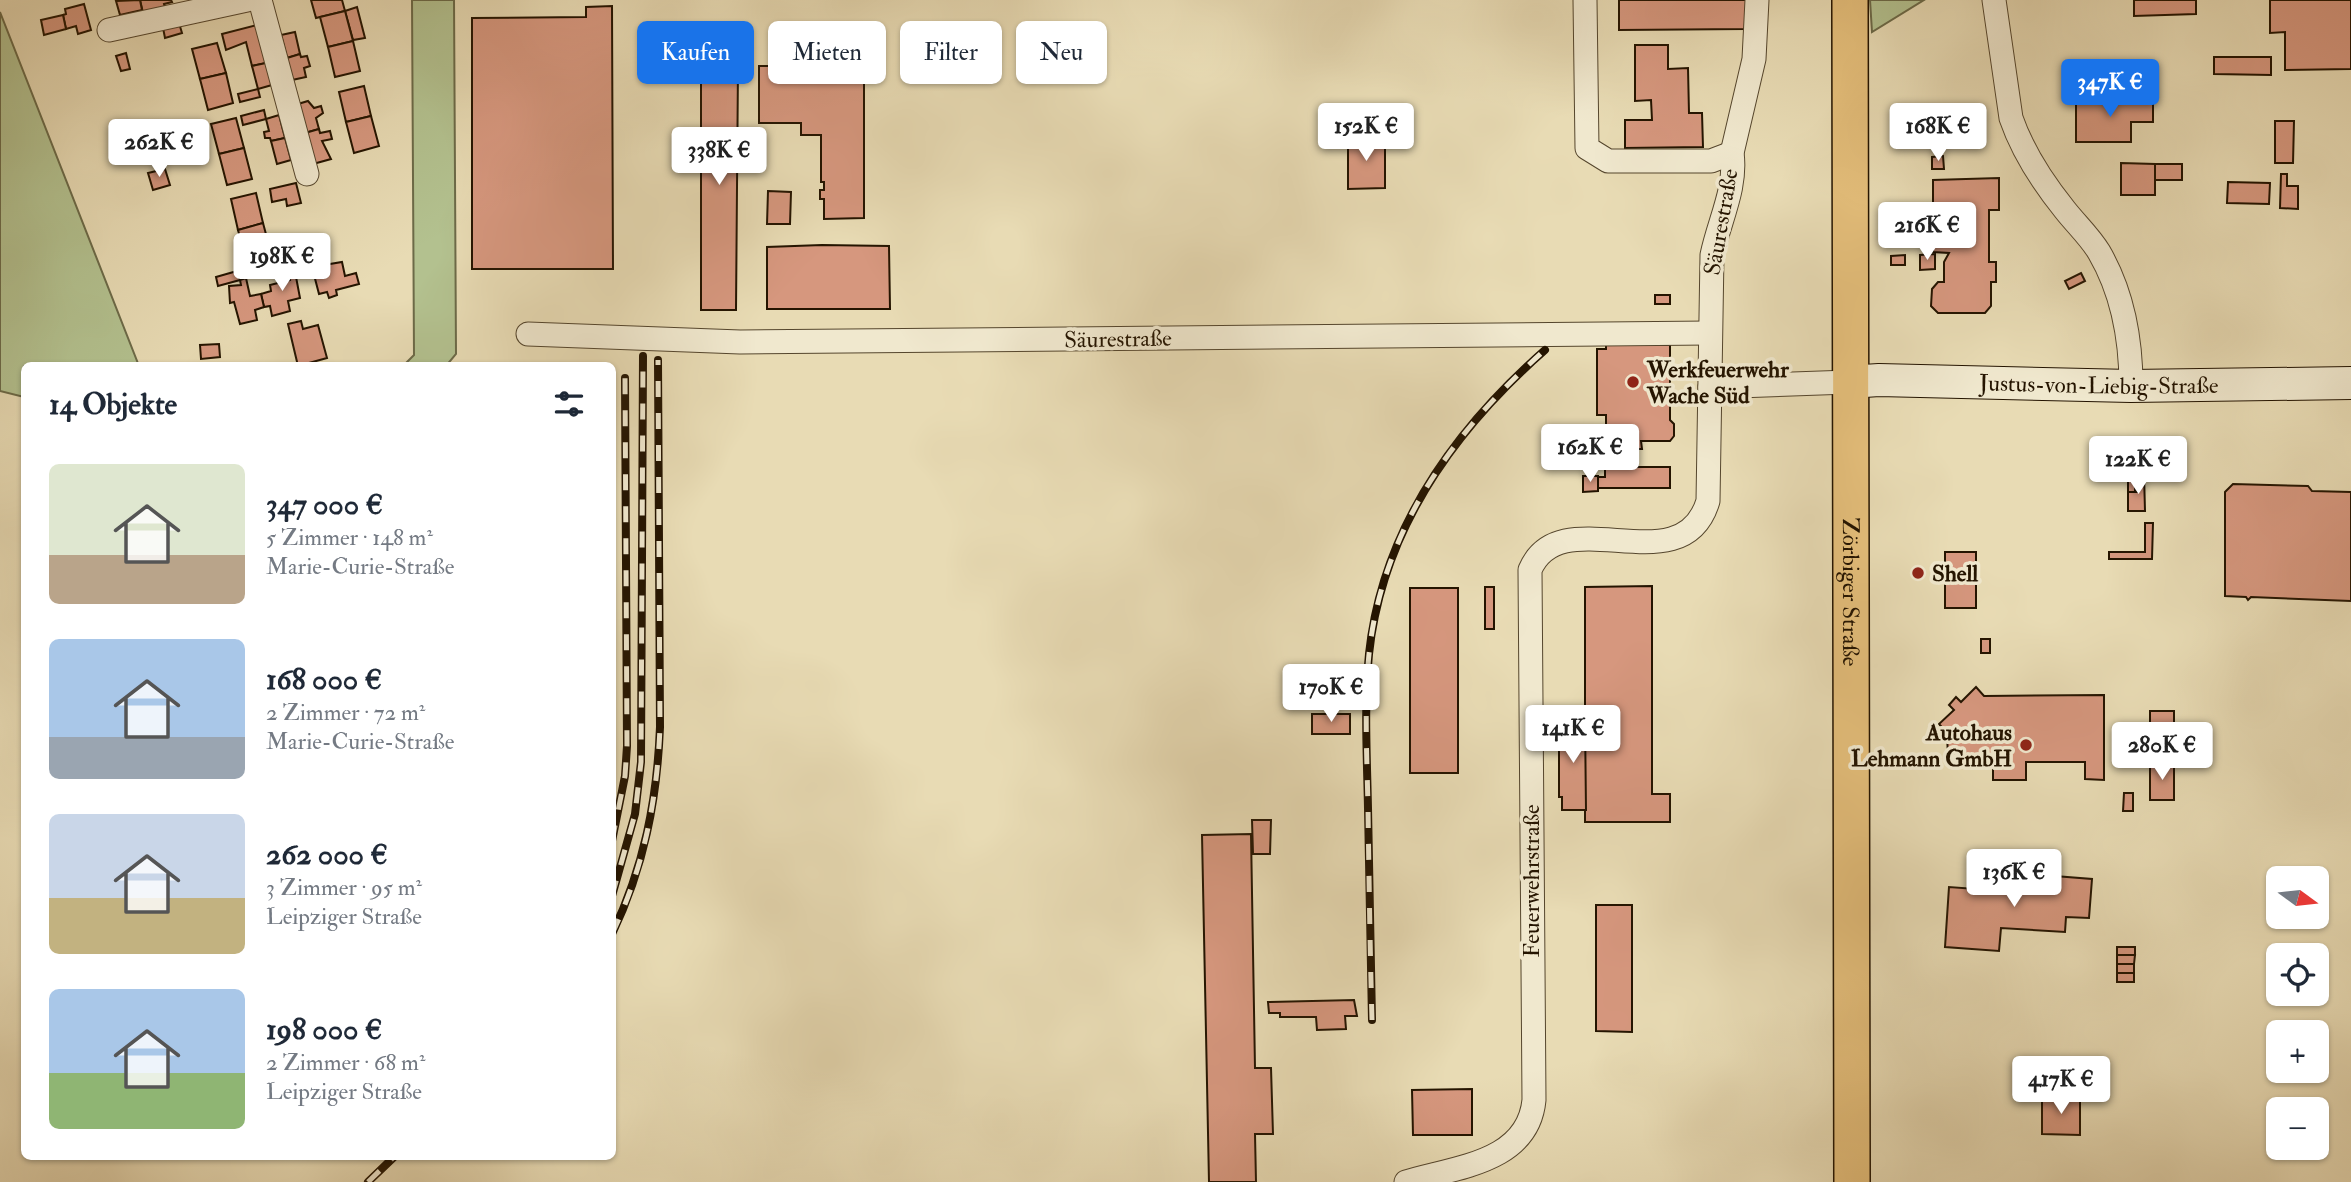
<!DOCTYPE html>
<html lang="de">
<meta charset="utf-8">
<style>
:root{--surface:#fff;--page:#f2f2f3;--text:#1f2937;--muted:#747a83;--accent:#1a73e8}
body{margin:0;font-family:"IM FELL Double Pica",serif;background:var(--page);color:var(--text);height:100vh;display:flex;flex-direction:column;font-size:26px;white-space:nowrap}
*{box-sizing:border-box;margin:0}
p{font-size:23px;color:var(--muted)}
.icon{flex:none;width:38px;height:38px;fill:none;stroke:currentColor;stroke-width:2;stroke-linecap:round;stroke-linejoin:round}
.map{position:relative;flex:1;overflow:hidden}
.side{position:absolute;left:21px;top:362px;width:595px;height:798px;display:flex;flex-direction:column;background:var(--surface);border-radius:10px;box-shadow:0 2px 5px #0004}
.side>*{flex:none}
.guide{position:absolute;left:637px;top:21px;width:665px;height:63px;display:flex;gap:14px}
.needle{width:46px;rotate:105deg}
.fabs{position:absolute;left:2266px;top:866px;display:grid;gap:14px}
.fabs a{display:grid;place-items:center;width:63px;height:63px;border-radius:10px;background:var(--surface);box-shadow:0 2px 5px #0004;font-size:35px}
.price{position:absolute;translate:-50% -60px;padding:0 16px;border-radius:7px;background:#fff;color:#222;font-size:23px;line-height:46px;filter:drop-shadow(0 2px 4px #0008)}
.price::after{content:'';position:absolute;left:50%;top:42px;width:21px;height:16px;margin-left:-10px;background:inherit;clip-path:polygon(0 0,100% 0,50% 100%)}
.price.on{background:var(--accent);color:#fff}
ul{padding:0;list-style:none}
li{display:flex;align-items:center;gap:21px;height:175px;padding:0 28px}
li span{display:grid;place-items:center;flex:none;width:196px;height:140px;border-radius:10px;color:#555}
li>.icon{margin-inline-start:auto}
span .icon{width:84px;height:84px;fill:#fffc;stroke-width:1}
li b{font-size:30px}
h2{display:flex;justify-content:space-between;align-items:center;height:84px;padding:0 28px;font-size:30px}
.pill{padding:0 24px;border-radius:10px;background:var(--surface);box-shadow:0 2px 5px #0004;font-size:24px;line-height:63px}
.pill.on{background:var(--accent);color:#fff}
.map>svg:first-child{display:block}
.green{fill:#b3c18f;stroke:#6c6a48;stroke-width:2}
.building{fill:#d6977e;stroke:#241400;stroke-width:2}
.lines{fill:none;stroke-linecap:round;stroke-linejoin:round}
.street-casing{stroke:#55462d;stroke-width:25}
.secondary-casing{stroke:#241400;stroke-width:34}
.primary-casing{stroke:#241400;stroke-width:38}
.street{stroke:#f0e8ce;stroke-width:23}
.secondary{stroke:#f0e8ce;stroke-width:32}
.primary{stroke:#e4be7a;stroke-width:35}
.rail-casing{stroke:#241400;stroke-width:8}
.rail{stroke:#f0e8ce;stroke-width:5;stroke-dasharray:16;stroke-linecap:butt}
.poi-dot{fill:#8f2418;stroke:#f0e8ce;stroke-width:2.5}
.labels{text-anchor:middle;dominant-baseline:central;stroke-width:7;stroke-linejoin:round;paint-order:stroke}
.street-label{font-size:23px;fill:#241400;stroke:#f0e8ce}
.poi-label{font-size:23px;font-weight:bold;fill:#241400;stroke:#f0e8ce;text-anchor:start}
</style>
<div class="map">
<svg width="2351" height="1182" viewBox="0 0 2351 1182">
<rect width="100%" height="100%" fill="#e8dbb4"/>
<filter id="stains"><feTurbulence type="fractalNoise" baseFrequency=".00286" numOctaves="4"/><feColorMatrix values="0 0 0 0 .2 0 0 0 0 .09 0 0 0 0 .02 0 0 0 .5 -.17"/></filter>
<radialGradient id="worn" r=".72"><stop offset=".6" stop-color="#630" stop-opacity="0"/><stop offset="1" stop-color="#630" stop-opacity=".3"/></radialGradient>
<g class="green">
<path d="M412,0H454L456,354L446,366H403L414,355Z"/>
<path d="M1870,0H1924L1872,32Z"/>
<path d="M0,12L139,366H24V397L0,391Z"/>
</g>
<g class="building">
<path d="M140,0H171L172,2L164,4L167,14L144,17Z"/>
<path d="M140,0L142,10L120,15L116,1Z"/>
<path d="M311,0H342L345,11L316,18Z"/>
<path d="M1619,0H1746V29L1619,30Z"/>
<path d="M2134,0H2196V14L2134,16Z"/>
<path d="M2270,0H2351V69L2285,70V32L2270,33Z"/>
<path d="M84,4L91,30L78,34L76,26L66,29L63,15L66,14L65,9Z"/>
<path d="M612,6L613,269H472V18L586,17V7Z"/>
<path d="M357,7L365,38L353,40L345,11Z"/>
<path d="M345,11L353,41L328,47L320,17Z"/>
<path d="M63,15L66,29L44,35L41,20Z"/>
<path d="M179,23L182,33L165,38L163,28Z"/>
<path d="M257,25L266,63L252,66L246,42L226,50L222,34Z"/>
<path d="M295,32L300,54L287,58L281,35Z"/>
<path d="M353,41L360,71L335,77L328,47Z"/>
<path d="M217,43L226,73L200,79L192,49Z"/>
<path d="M1635,45H1668V69L1688,68L1689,113H1702L1703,147L1625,148V120H1652L1651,100L1635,101Z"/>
<path d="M126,53L130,69L121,71L116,56Z"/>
<path d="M300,54L301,57L307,56L310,66L304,68L306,77L292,80L287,58Z"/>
<path d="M2214,57H2271V75L2214,74Z"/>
<path d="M266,63L272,85L258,89L252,66Z"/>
<path d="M701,65L738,66L736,310H701Z"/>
<path d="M759,66H864V218L824,219V199H820V190H824V182H821V135H801V123H759Z"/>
<path d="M226,73L233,103L208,110L200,79Z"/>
<path d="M364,86L371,116L346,122L339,92Z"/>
<path d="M258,89L260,97L240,102L238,94Z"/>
<path d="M2076,99H2153V122H2131V142H2076Z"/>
<path d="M308,101L314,108L321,106L323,113L316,118L319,129L305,133L298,104Z"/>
<path d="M264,110L266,119L243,125L241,116Z"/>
<path d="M279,115L285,138L271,141L270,138H265L264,132L269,131L266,119Z"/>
<path d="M371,116L379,146L354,153L346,122Z"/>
<path d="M236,118L244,148L219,154L211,124Z"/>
<path d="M2275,121H2294L2293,163H2275Z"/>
<path d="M319,129L320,133L330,131L332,139L322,141L331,159L313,164L305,133Z"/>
<path d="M285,138L291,160L277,164L271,141Z"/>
<path d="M1348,138H1385V188L1348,189Z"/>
<path d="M244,148L252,179L227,185L219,154Z"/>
<path d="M1943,156L1944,169H1932V157Z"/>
<path d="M2121,163L2155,164V195H2121Z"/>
<rect x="2155" y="164" width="27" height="16"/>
<path d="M165,169L170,185L153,190L148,173Z"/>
<path d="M2281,174H2287V186H2298V209L2280,208Z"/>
<path d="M1999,178V210H1989V262H1996V282H1991V306L1985,313H1938L1931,306L1932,289L1938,282H1944V262L1949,253L1933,252V180Z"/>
<path d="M2228,182L2270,183L2269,204L2227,203Z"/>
<path d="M296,183L301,203L287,206L286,199L272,202L270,189Z"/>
<path d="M768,191L791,192L790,224H767Z"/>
<path d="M256,193L263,223L238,230L231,199Z"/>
<path d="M263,223L271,253L246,260L238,230Z"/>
<path d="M822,245L889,246L890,309H767V247Z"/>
<path d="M1935,254V269L1920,270V255Z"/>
<path d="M1905,255V265H1891V256Z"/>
<path d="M293,261L300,298L288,301L290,311L272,316L270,306L264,307L261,294L271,291L270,285L290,280L286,262Z"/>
<path d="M342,262L345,276L356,273L359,284L336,290L337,295L329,298L327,292L319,294L312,267Z"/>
<path d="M237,271L240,280L218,286L216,277Z"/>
<path d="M2081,273L2085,281L2069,289L2065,281Z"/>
<path d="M246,278L250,296L261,294L264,307L255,310L257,320L240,324L234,302L230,303L229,286L241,285L240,280Z"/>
<rect x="1655" y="295" width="15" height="9"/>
<path d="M301,321L303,329L318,325L327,358L298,366L288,324Z"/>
<path d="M219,344L220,357L201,359L200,345Z"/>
<path d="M1606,345H1670V420L1674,424V436L1670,441H1641L1642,449H1624V441H1606V415H1597V349H1606Z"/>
<path d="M1605,467H1670V488H1598V477H1605Z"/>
<rect x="2128" y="474" width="7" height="18"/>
<path d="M2137,474H2144L2145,511H2128V492H2137Z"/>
<path d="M1583,476H1598V491L1583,492Z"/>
<path d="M2233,484L2308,486L2312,491L2351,492V601L2251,597L2248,600L2246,597L2225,596V492Z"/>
<path d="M2145,523H2153L2152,559H2109V552H2145Z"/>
<rect x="1945" y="552" width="31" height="56"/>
<path d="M1652,586V794H1670V822H1585V587Z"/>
<rect x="1485" y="587" width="9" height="42"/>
<rect x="1410" y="588" width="48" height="185"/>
<rect x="1981" y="639" width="9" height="14"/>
<path d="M1976,687L1984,696L2104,695V780L2085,779V762H2026V780H1993V758H1948L1947,733L1939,724L1954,710L1949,705L1956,697L1961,702Z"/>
<path d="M2150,711H2174V748L2150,747Z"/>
<rect x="1312" y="714" width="38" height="20"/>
<path d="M1563,720H1585L1586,810H1562V797H1559V732H1563Z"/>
<rect x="2150" y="764" width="24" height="36"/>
<path d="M2124,793H2133V811H2123Z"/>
<path d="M1252,820H1271L1270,854H1253Z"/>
<path d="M1251,834L1255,1068H1271L1273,1134H1255L1256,1182H1209L1202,835Z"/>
<path d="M2004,872L2092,879L2089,918L2066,917L2065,932L2001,928L1999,951L1945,947L1949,887L2003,891Z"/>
<path d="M1596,905H1632V1032L1596,1031Z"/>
<rect x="2117" y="947" width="18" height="8"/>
<path d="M2117,955H2135L2134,964H2117Z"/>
<rect x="2117" y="964" width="17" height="9"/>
<rect x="2117" y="973" width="17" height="9"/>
<path d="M1354,1000L1357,1016H1345L1346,1029L1317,1030L1316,1017H1280V1013H1269L1268,1002Z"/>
<path d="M1472,1089V1135H1413L1412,1090Z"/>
<path d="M2042,1097L2080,1098V1135L2042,1134Z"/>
</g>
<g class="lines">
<g class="street-casing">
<g id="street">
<path d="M260,0L307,174"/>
<path d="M1585,0L1587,148L1608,161H1711L1732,153"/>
<path d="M1994,0L2011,118C2022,150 2044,184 2065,210C2076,224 2090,237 2099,252C2123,293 2131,340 2131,386"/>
<path d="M109,30L247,0"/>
<path d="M528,334L740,342L1709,333"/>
<path d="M1710,387L1849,382"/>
<path d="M1406,1182C1455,1167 1528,1163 1534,1100L1530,570C1561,497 1682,588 1708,501L1712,255C1719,221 1737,188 1732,153L1754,59L1757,0"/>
</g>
</g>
<g class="secondary-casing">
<g id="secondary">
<path id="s1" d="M1849,382L1879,380L2131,386L2351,383"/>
</g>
</g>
<g class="primary-casing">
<g id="primary">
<path id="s2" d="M1850,0L1852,1182"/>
</g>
</g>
<use href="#street" class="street"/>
<use href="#secondary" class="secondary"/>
<use href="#primary" class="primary"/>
<g class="rail-casing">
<g id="rail">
<path d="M612,841L625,776L627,746L625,378"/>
<path d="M612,896L635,814L641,762L643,356"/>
<path d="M612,934C644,867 657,801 660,727L658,360"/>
<path d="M1372,1020C1370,949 1369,878 1368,808C1367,757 1364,705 1369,654C1382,530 1454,430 1545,350"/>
<path d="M368,1182L394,1157"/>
</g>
</g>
<use href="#rail" class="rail"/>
</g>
<g class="poi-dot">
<circle cx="1633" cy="382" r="7"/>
<circle cx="1918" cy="573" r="7"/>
<circle cx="2026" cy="745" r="7"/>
</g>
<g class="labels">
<g class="street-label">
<text transform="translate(1721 222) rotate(-80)">Säurestraße</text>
<text transform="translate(1118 339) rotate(-1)">Säurestraße</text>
<text stroke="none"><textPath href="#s1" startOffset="250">Justus-von-Liebig-Straße</textPath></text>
<text stroke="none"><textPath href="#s2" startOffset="592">Zörbiger Straße</textPath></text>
<text transform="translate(1531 881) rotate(-90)">Feuerwehrstraße</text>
</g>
<g class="poi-label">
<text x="1647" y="369">Werkfeuerwehr<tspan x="1647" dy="26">Wache Süd</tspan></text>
<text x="1932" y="573">Shell</text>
<text x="2012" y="732" text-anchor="end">Autohaus<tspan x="2012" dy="26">Lehmann GmbH</tspan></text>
</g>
</g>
<rect width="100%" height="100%" filter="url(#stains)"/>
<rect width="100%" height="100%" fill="url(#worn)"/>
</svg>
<div class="fabs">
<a><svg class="needle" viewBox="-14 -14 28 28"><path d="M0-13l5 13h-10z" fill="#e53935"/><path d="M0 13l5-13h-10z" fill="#747a83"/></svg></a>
<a><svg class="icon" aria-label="locate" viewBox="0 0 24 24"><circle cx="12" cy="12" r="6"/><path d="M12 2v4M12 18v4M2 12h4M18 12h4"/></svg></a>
<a>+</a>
<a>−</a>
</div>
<b class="price on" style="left:2110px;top:119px">347K €</b>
<b class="price" style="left:1366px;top:163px">152K €</b>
<b class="price" style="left:1938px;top:163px">168K €</b>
<b class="price" style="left:159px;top:179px">262K €</b>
<b class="price" style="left:719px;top:187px">338K €</b>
<b class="price" style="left:1927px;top:262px">216K €</b>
<b class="price" style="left:282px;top:293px">198K €</b>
<b class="price" style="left:1590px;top:484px">162K €</b>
<b class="price" style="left:2138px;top:496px">122K €</b>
<b class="price" style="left:1331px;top:724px">170K €</b>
<b class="price" style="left:1573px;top:765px">141K €</b>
<b class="price" style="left:2162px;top:782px">280K €</b>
<b class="price" style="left:2014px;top:909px">136K €</b>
<b class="price" style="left:2061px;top:1116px">417K €</b>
<div class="guide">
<a class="pill on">Kaufen</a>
<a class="pill">Mieten</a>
<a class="pill">Filter</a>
<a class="pill">Neu</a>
</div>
<section class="side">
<h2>14 Objekte<svg class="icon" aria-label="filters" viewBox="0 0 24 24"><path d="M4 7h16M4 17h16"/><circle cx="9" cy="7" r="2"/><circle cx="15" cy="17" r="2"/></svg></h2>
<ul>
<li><span style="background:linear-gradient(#dfe7d0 65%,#b9a48a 0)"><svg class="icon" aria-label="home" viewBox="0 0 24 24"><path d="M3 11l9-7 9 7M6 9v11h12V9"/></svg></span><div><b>347 000 €</b><p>5 Zimmer · 148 m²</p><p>Marie-Curie-Straße</p></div></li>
<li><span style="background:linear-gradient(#a9c7e8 70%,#9aa5b1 0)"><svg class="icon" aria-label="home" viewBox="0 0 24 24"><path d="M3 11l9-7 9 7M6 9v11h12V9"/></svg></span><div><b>168 000 €</b><p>2 Zimmer · 72 m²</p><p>Marie-Curie-Straße</p></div></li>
<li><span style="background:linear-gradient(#c9d6e8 60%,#c2b280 0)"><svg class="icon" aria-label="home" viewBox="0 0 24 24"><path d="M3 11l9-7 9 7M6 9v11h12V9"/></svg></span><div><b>262 000 €</b><p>3 Zimmer · 95 m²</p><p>Leipziger Straße</p></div></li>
<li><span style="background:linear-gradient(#a9c7e8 60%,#8fb573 0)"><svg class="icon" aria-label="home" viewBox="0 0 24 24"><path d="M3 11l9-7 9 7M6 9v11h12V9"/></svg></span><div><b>198 000 €</b><p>2 Zimmer · 68 m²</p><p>Leipziger Straße</p></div></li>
</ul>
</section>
</div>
